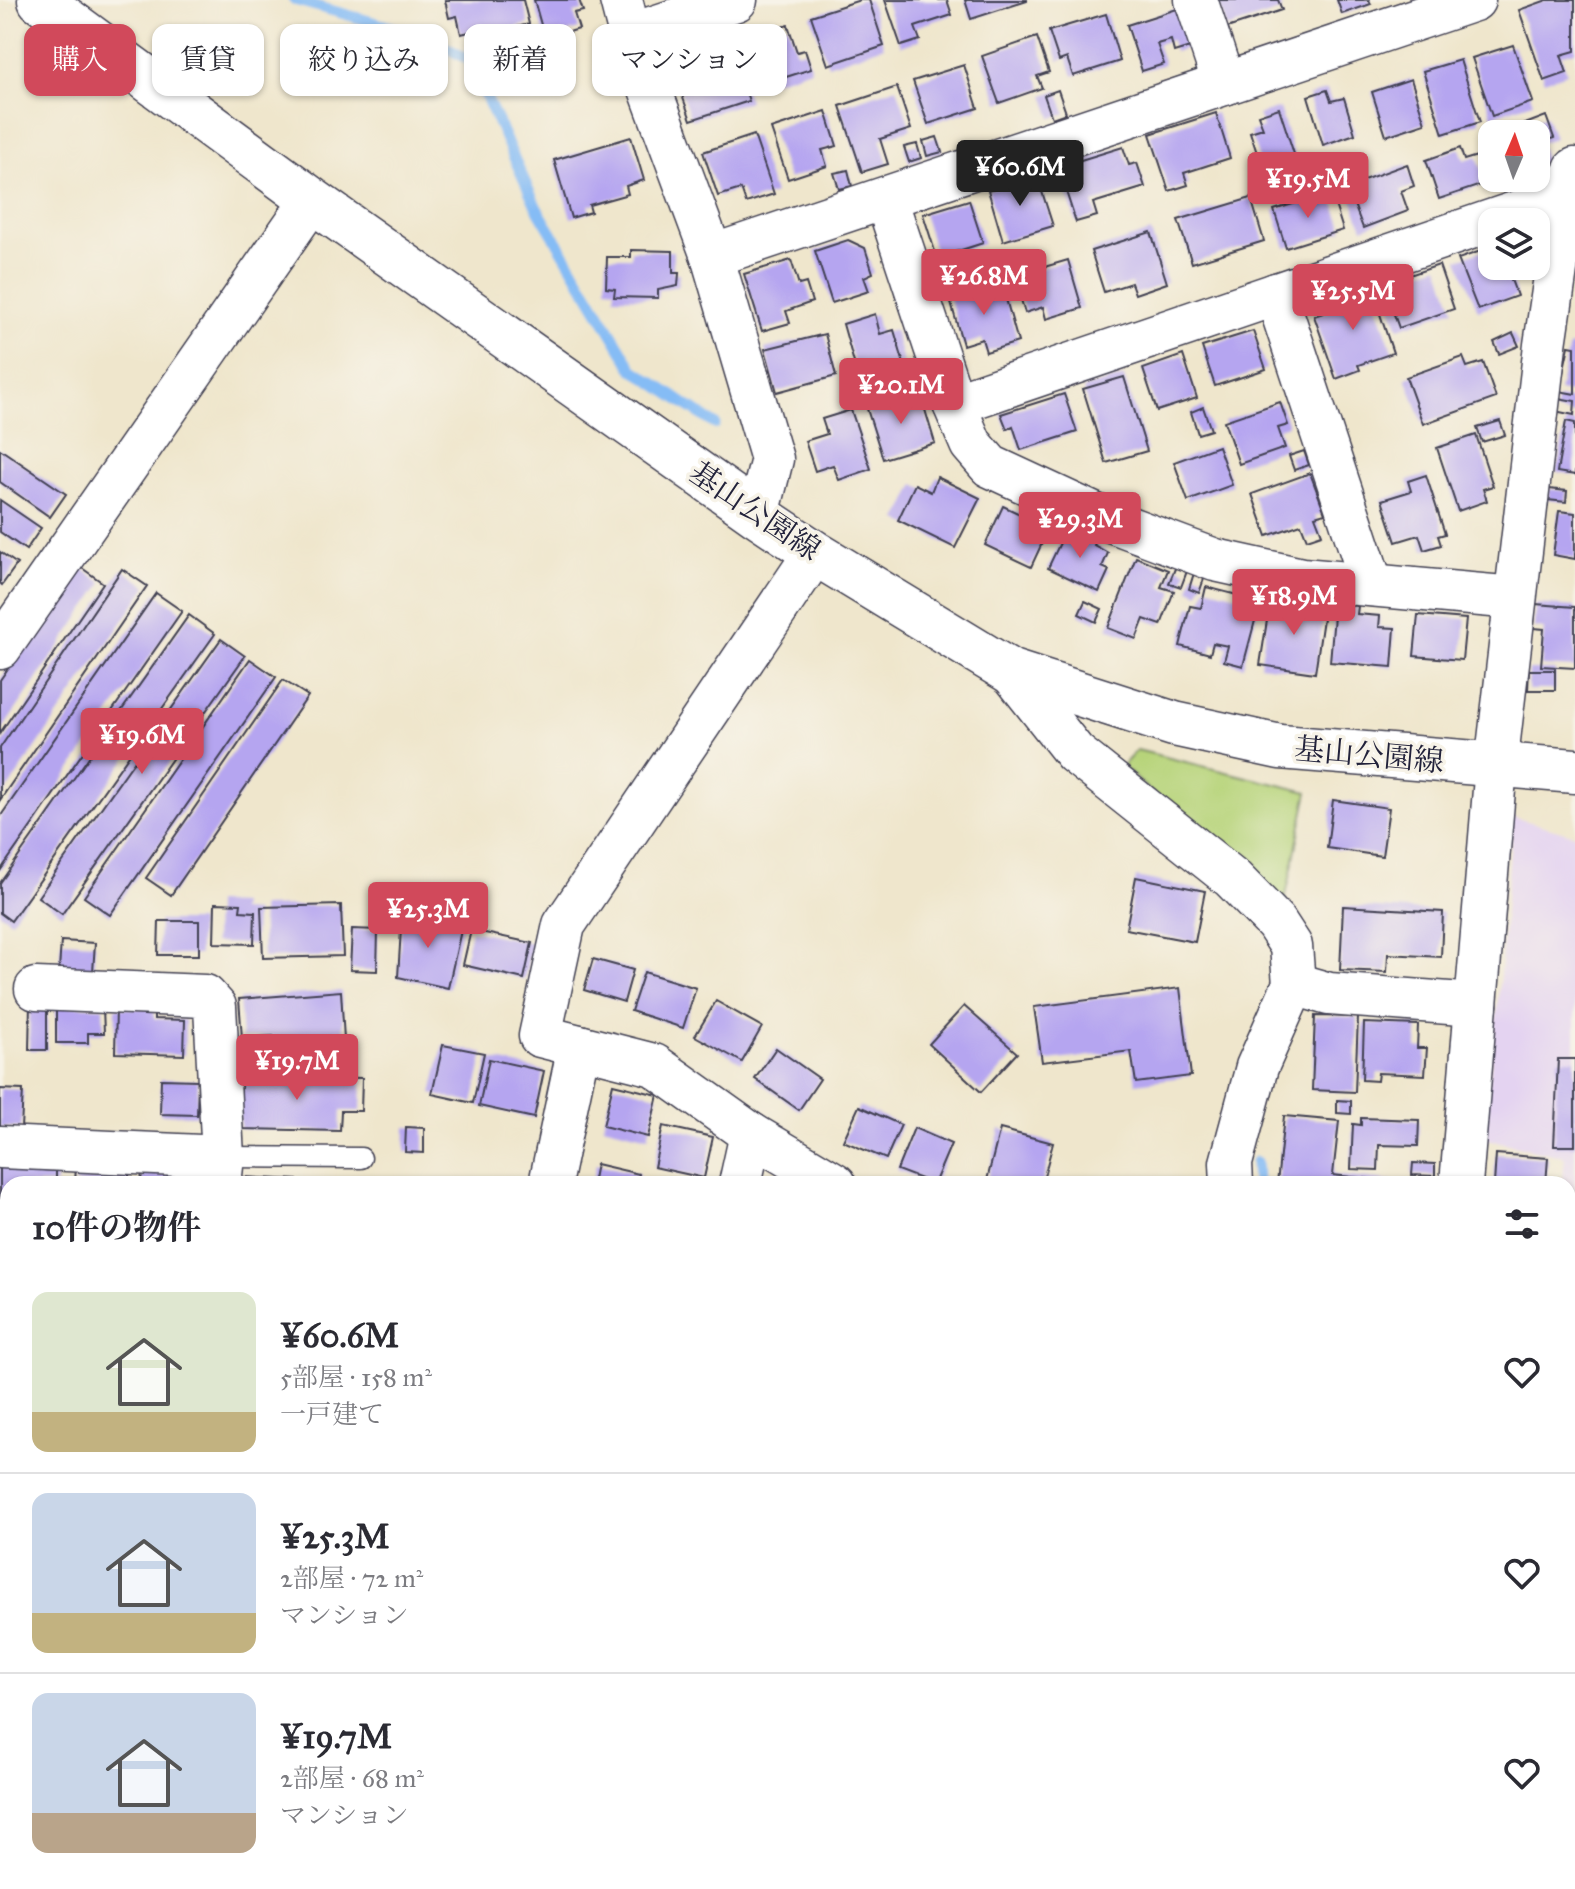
<!DOCTYPE html>
<html lang="ja">
<meta charset="utf-8">
<style>
:root{--surface:#fff;--page:#f2f2f3;--text:#2b2b33;--muted:#7c7c81;--line:#e1e1e2;--accent:#d1495b}
body{margin:0;font-family:"IM FELL Great Primer","Noto Serif JP",serif;background:var(--page);color:var(--text);height:100vh;display:flex;flex-direction:column;font-size:30px;white-space:nowrap}
*{box-sizing:border-box;margin:0}
p{font-size:26px;color:var(--muted)}
.icon{flex:none;width:44px;height:44px;fill:none;stroke:currentColor;stroke-width:2;stroke-linecap:round;stroke-linejoin:round}
.map{position:relative;flex:1;overflow:hidden}
.sheet{position:absolute;left:0px;top:1176px;width:1576px;height:714px;display:flex;flex-direction:column;background:var(--surface);border-radius:24px 24px 0 0;box-shadow:0 2px 6px #0004}
.sheet>*{flex:none}
.top-card{position:absolute;left:24px;top:24px;width:800px;height:72px;display:flex;gap:16px}
.needle{width:52px;rotate:2deg}
.fabs{position:absolute;left:1478px;top:120px;display:grid;gap:16px}
.fabs a{display:grid;place-items:center;width:72px;height:72px;border-radius:16px;background:var(--surface);box-shadow:0 2px 6px #0004;font-size:40px}
.price{position:absolute;translate:-50% -68px;padding:0 18px;border-radius:8px;background:var(--accent);color:#fff;font-size:26px;line-height:52px;filter:drop-shadow(0 2px 4px #0008)}
.price::after{content:'';position:absolute;left:50%;top:48px;width:24px;height:18px;margin-left:-12px;background:inherit;clip-path:polygon(0 0,100% 0,50% 100%)}
.price.active{background:#222;color:#fff}
ul{padding:0;list-style:none}
li{display:flex;align-items:center;gap:24px;height:200px;padding:0 32px}
li+li{border-top:2px solid var(--line)}
li span{display:grid;place-items:center;flex:none;width:224px;height:160px;border-radius:16px;color:#555}
li>.icon{margin-inline-start:auto}
span .icon{width:96px;height:96px;fill:#fffc;stroke-width:1}
li b{font-size:34px}
h2{display:flex;justify-content:space-between;align-items:center;height:96px;padding:0 32px;font-size:34px}
.tag{padding:0 28px;border-radius:16px;background:var(--surface);box-shadow:0 2px 6px #0004;font-size:28px;line-height:72px}
.tag.active{background:var(--accent);color:#fff}
.map>svg:first-child{display:block}
.built{fill:#e4d3f1}
.green{fill:#b7d47a;stroke:#6c7b5a;stroke-width:2}
.lines{fill:none;stroke-linecap:round;stroke-linejoin:round}
.stream{stroke:#85bcf5;stroke-width:11}
.building{fill:#b5a5f0}
.service-casing{stroke:#413f51;stroke-width:23}
.minor-casing{stroke:#413f51;stroke-width:45}
.secondary-casing{stroke:#413f51;stroke-width:47}
.service{stroke:#fff;stroke-width:20}
.minor{stroke:#fff;stroke-width:42}
.secondary{stroke:#fff;stroke-width:44}
.labels{text-anchor:middle;dominant-baseline:central;stroke-width:7;stroke-linejoin:round;paint-order:stroke}
.street-label{font-size:30px;fill:#22223b;stroke:#f7f3e8}
</style>
<div class="map">
<svg width="1575" height="1889" viewBox="0 0 1575 1889">
<rect width="100%" height="100%" fill="#f7f3e8"/>
<filter id="ink" filterUnits="userSpaceOnUse"><feTurbulence type="fractalNoise" baseFrequency=".0125" numOctaves="2"/><feDisplacementMap in="SourceGraphic" scale="16" xChannelSelector="R" yChannelSelector="G"/><feConvolveMatrix kernelMatrix="1 2 1 2 8 2 1 2 1" color-interpolation-filters="sRGB"/></filter>
<filter id="wash" filterUnits="userSpaceOnUse"><feTurbulence type="fractalNoise" baseFrequency=".006" numOctaves="4" result="noise"/><feDisplacementMap in="SourceGraphic" scale="32" xChannelSelector="R" yChannelSelector="G"/><feGaussianBlur stdDeviation="1.8" result="paint"/><feColorMatrix in="noise" values="0 0 0 0 0 0 0 0 0 0 0 0 0 0 0 0 0 1.4 0 .05"/><feComposite in="paint" operator="in"/></filter>
<g filter="url(#wash)">
<rect width="100%" height="100%" fill="#efe6cc"/>
<g class="built">
<path d="M1513,817L1575,835V1889H1419L1420,1882H1568V1184H1562L1565,1157L1483,1138L1497,1011Z"/>
<path d="M0,1749L8,1758V1882H100L103,1889H0Z"/>
</g>
<path class="green" d="M1137,750L1308,792L1283,910L1122,766Z"/>
<g class="lines">
<g class="stream">
<path d="M294,0L427,37L469,60L537,208L633,369L715,424"/>
<path d="M1256,1162L1257,1184"/>
<path d="M1200,1889L1203,1882"/>
</g>
</g>
<g id="blocks">
<g class="building">
<path d="M445,0H523L529,24L483,35L482,29L461,34L457,16L449,18Z"/>
<path d="M534,0H579L583,11L574,13L579,29L545,39Z"/>
<path d="M860,0H869L884,46L828,65L811,16Z"/>
<path d="M885,0H947L952,15L915,27L920,40L901,46Z"/>
<path d="M965,0H1027V1L971,19Z"/>
<path d="M1218,0H1278L1282,10L1227,28Z"/>
<path d="M1337,0H1369L1371,4L1342,14Z"/>
<path d="M1547,0H1575V51L1561,55L1567,73L1544,81L1519,10Z"/>
<path d="M1177,9L1190,47L1174,52L1171,40L1157,44L1164,64L1142,71L1127,25Z"/>
<path d="M1106,14L1120,61L1073,76L1067,58L1059,61L1049,31Z"/>
<path d="M788,25L797,52L805,50L811,69L758,86L743,39Z"/>
<path d="M1037,37L1049,72L1037,76L1042,88L999,103L982,56Z"/>
<path d="M1513,45L1533,102L1492,116L1472,58Z"/>
<path d="M734,57L749,101L691,120L678,84L707,75L704,67Z"/>
<path d="M1460,60L1480,122L1443,134L1423,71Z"/>
<path d="M964,65L978,108L928,124L913,81Z"/>
<path d="M1411,79L1425,123L1386,136L1372,92Z"/>
<path d="M897,87L911,129L880,139L888,164L862,172L840,106Z"/>
<path d="M1058,90L1066,113L1052,118L1044,95Z"/>
<path d="M1327,90L1331,101L1344,98L1355,134L1323,145L1308,96Z"/>
<path d="M1279,108L1295,157L1262,168L1250,132L1263,128L1258,115Z"/>
<path d="M826,111L837,146L822,150L827,166L788,179L771,129Z"/>
<path d="M1216,113L1230,158L1184,173L1188,185L1169,191L1150,134Z"/>
<path d="M1546,116L1554,138L1540,143L1546,161L1536,164V134H1499Z"/>
<path d="M754,135L774,194L746,203L741,189L718,196L703,152Z"/>
<path d="M631,137L644,180L626,186L628,194L589,205L591,212L571,218L554,160Z"/>
<path d="M937,137L942,152L927,156L923,141Z"/>
<path d="M917,144L921,158L909,162L904,147Z"/>
<path d="M1123,147L1129,165L1137,163L1145,187L1093,203L1097,216L1076,222L1058,167Z"/>
<path d="M1460,148L1464,160L1477,156L1487,183L1439,199L1426,160Z"/>
<path d="M1407,164L1414,186L1401,191L1408,211L1363,228L1347,186Z"/>
<path d="M848,170L852,186L839,189L834,173Z"/>
<path d="M1037,176L1053,226L1003,241L988,190Z"/>
<path d="M1331,192L1343,230L1286,248L1274,210Z"/>
<path d="M1251,198L1264,241L1192,263L1178,220Z"/>
<path d="M969,200L983,243L952,253L955,262L940,267L923,214Z"/>
<path d="M1151,232L1167,283L1135,294L1131,283L1104,292L1091,251Z"/>
<path d="M848,240L865,248L873,273L864,277L869,291L832,303L815,251Z"/>
<path d="M1492,247V266H1506L1517,296L1478,310L1458,259Z"/>
<path d="M631,250L673,251V273H679L678,286L658,290V298L614,297L615,289L606,288L607,257H631Z"/>
<path d="M791,260L799,285L806,283L812,302L786,311L790,323L762,331L744,274Z"/>
<path d="M1068,260L1082,308L1046,319L1043,307L1025,313L1014,276Z"/>
<path d="M1439,265L1454,309L1399,328L1383,284Z"/>
<path d="M1001,281L1018,342L986,352L982,339L963,345L949,296Z"/>
<path d="M1371,287L1393,353L1358,365L1360,370L1336,379L1314,316L1332,310L1329,302Z"/>
<path d="M875,314L880,334L894,330L904,364L858,377L843,324Z"/>
<path d="M1253,331L1266,369L1215,386L1202,347Z"/>
<path d="M1513,333L1519,346L1499,354L1494,342Z"/>
<path d="M825,334L836,376L777,392L765,349Z"/>
<path d="M1569,346L1575,347V394L1559,391Z"/>
<path d="M1183,355L1197,398L1157,411L1143,369Z"/>
<path d="M1463,357L1467,367L1483,362L1496,398L1423,424L1406,377Z"/>
<path d="M1124,377L1147,451L1106,463L1083,389Z"/>
<path d="M920,393L935,443L883,459L867,409Z"/>
<path d="M1064,394L1077,432L1021,450L1013,426L1007,429L1001,414Z"/>
<path d="M1558,398L1575,401L1574,415L1555,411Z"/>
<path d="M1280,402L1288,425L1278,428L1285,448L1239,464L1224,421Z"/>
<path d="M1203,407L1211,430L1198,434L1191,412Z"/>
<path d="M851,410L871,469L839,480L833,465L815,471L805,441L827,434L822,419Z"/>
<path d="M1500,421L1505,435L1482,442L1477,428Z"/>
<path d="M1566,421L1575,423V475L1557,472Z"/>
<path d="M1476,435L1493,486L1483,489L1487,501L1458,511L1437,448Z"/>
<path d="M1218,446L1232,485L1188,501L1174,462Z"/>
<path d="M0,449L66,494L50,517L0,482Z"/>
<path d="M1304,451L1309,465L1294,470L1289,456Z"/>
<path d="M1310,473L1325,513L1315,516L1322,534L1307,539L1301,524L1267,536L1252,494Z"/>
<path d="M1426,475L1445,534L1438,536L1441,545L1424,550L1419,535L1396,542L1382,500L1411,491L1408,481Z"/>
<path d="M937,477L980,498L955,548L898,520L915,484L931,492Z"/>
<path d="M1549,489L1567,491L1566,502L1548,500Z"/>
<path d="M0,500L41,528L26,550L0,532Z"/>
<path d="M1003,506L1043,525L1037,537L1043,541L1031,567L985,545Z"/>
<path d="M1559,511L1575,513V559L1553,555Z"/>
<path d="M1068,526L1097,539L1094,545L1108,553L1102,567L1109,570L1099,592L1048,568Z"/>
<path d="M0,552L17,564L2,585L0,583Z"/>
<path d="M1136,557L1168,570L1161,587L1174,591L1161,625L1144,619L1136,639L1108,628Z"/>
<path d="M79,566L103,583L0,733V680Z"/>
<path d="M1176,566L1187,571L1181,587L1169,583Z"/>
<path d="M122,569L147,586L0,800V748Z"/>
<path d="M1194,573L1205,576L1199,593L1189,589Z"/>
<path d="M1206,587L1249,598L1246,610L1257,613L1243,666L1224,661L1228,646L1213,643L1210,654L1180,646L1190,606L1201,608Z"/>
<path d="M156,593L182,611L0,871V817Z"/>
<path d="M1283,599L1325,605L1315,673L1260,665L1268,614L1281,616Z"/>
<path d="M1085,601L1102,609L1096,622L1079,614Z"/>
<path d="M1335,604L1358,606L1357,614L1380,616L1379,627L1395,628L1392,667L1330,662Z"/>
<path d="M1535,604L1575,607V668L1541,666L1544,629L1534,628Z"/>
<path d="M189,615L215,634L11,921L0,913V883Z"/>
<path d="M1418,615L1466,619L1462,660L1414,656Z"/>
<path d="M221,639L245,656L62,914L38,897Z"/>
<path d="M250,659L276,677L110,915L84,897Z"/>
<path d="M1529,670H1555V690H1528Z"/>
<path d="M283,680L308,696L171,895L146,878Z"/>
<path d="M1333,800L1389,808L1382,856L1327,848Z"/>
<path d="M1136,877L1205,891L1195,942L1126,929Z"/>
<path d="M215,903L241,904L240,911L255,912L254,944L214,943Z"/>
<path d="M341,905L343,956L263,958L261,907Z"/>
<path d="M1343,906L1443,912L1441,957L1388,954L1387,972L1340,970Z"/>
<path d="M402,913L462,926L448,988L398,977Z"/>
<path d="M159,921H199V955H158Z"/>
<path d="M352,929L378,930L377,971L350,970Z"/>
<path d="M471,930L532,943L524,979L463,965Z"/>
<path d="M61,941L95,943L93,972L59,970Z"/>
<path d="M593,959L633,970L624,1002L584,990Z"/>
<path d="M644,972L696,988L683,1028L631,1011Z"/>
<path d="M1180,988L1191,1076L1136,1083L1131,1051L1042,1062L1034,1007Z"/>
<path d="M341,991L344,1039L274,1044L273,1036L242,1038L239,999Z"/>
<path d="M716,1001L762,1027L742,1062L695,1036Z"/>
<path d="M30,1002L47,1003V1050H29Z"/>
<path d="M56,1006L103,1007L104,1033H88V1043H56Z"/>
<path d="M964,1006L1017,1053L981,1092L929,1044Z"/>
<path d="M116,1008L154,1009V1019L185,1020L184,1055L115,1053Z"/>
<path d="M1315,1016L1358,1017L1355,1092L1312,1090Z"/>
<path d="M1364,1023L1418,1025L1417,1048H1427L1425,1075L1378,1073L1377,1081L1362,1080Z"/>
<path d="M443,1045L484,1053L473,1103L432,1094Z"/>
<path d="M776,1048L820,1079L799,1110L755,1079Z"/>
<path d="M489,1059L544,1071L534,1118L479,1106Z"/>
<path d="M1558,1059H1575V1146H1554Z"/>
<path d="M241,1075L362,1078L361,1111H341L340,1131L240,1129Z"/>
<path d="M161,1079L198,1080L197,1115L160,1114Z"/>
<path d="M613,1084L658,1095L648,1137L603,1126Z"/>
<path d="M0,1089L23,1090L21,1128L0,1127Z"/>
<path d="M1337,1100L1351,1101V1114L1337,1113Z"/>
<path d="M859,1106L901,1125L886,1159L843,1141Z"/>
<path d="M1284,1116L1339,1121L1333,1175L1395,1182V1184H1277Z"/>
<path d="M1361,1118L1419,1120L1418,1146L1379,1145L1378,1170L1351,1169L1353,1124L1361,1125Z"/>
<path d="M663,1126L713,1137L704,1178L654,1167Z"/>
<path d="M406,1127L424,1128V1153L405,1152Z"/>
<path d="M914,1128L951,1144L934,1184L897,1170Z"/>
<path d="M1000,1129L1053,1143L1042,1184H986Z"/>
<path d="M1496,1154L1548,1158L1546,1184H1494Z"/>
<path d="M0,1160L29,1169L56,1171V1184H8V1221L0,1220Z"/>
<path d="M1413,1163L1435,1164V1176L1412,1175Z"/>
<path d="M596,1164L639,1174L637,1184H592Z"/>
<path d="M76,1165L129,1166V1184H75Z"/>
<path d="M142,1170L200,1171V1184H141Z"/>
<path d="M242,1177L297,1180V1184H241Z"/>
<path d="M1573,1201H1575V1248H1570Z"/>
<path d="M1568,1263L1575,1264V1315L1568,1314Z"/>
<path d="M6,1372L8,1373V1429L1,1428Z"/>
<path d="M6,1452H8V1516L0,1515Z"/>
<path d="M0,1548L8,1549V1587L0,1586Z"/>
<rect x="1568" y="1552" width="7" height="81"/>
<path d="M1568,1705H1575V1753L1568,1752Z"/>
<path d="M1568,1760L1575,1761V1790H1568Z"/>
<rect x="1568" y="1793" width="7" height="39"/>
<path d="M8,1871V1882H86L89,1889H0V1875Z"/>
<path d="M233,1882H282V1888L252,1885V1889L233,1888Z"/>
<rect x="291" y="1882" width="98" height="7"/>
<path d="M739,1882H773L774,1889H741Z"/>
<path d="M1229,1882H1256L1255,1889H1229Z"/>
<rect x="1277" y="1882" width="85" height="7"/>
<rect x="1423" y="1882" width="83" height="7"/>
</g>
</g>
</g>
<g filter="url(#ink)">
<use href="#blocks" fill-opacity="0" stroke="#413f51" stroke-width="2"/>
<g class="lines">
<g class="service-casing">
<path id="service" d="M223,1157L361,1158"/>
</g>
<g class="minor-casing">
<g id="minor">
<path d="M621,0L630,35L712,256L772,459L758,515"/>
<path d="M1196,0L1224,84"/>
<path d="M630,35L736,0"/>
<path d="M886,199L954,404L971,444L990,466L1100,517L1215,560L1302,579L1515,598"/>
<path d="M712,256L1474,0"/>
<path d="M1276,294L1372,585"/>
<path d="M954,404L1567,195"/>
<path d="M815,553L564,925L540,1036L654,1065L751,1134L835,1184"/>
<path d="M0,648L312,200"/>
<path d="M1011,672L1075,753L1232,878L1276,923L1291,946L1294,984L1257,1067L1231,1163L1232,1184"/>
<path d="M1294,984L1329,994L1476,1005"/>
<path d="M36,989L205,996L215,1007L223,1157L220,1184"/>
<path d="M0,1147L223,1157"/>
<path d="M550,1184L579,1046"/>
<path d="M740,1184L751,1134"/>
<path d="M1461,1184L1496,766L1545,345L1567,195L1575,169"/>
<path d="M0,1360L8,1361"/>
<path d="M0,1532L8,1533"/>
<path d="M1568,1656L1575,1657"/>
<path d="M0,1677L8,1687"/>
<path d="M138,1882L141,1889"/>
<path d="M796,1882L797,1889"/>
<path d="M1171,1889L1175,1882"/>
<path d="M1403,1889L1404,1882"/>
</g>
</g>
<g class="secondary-casing">
<path id="secondary" d="M40,0L312,200L758,515L815,553L1011,672L1174,724L1280,747L1575,771"/>
</g>
<use href="#service" class="service"/>
<use href="#minor" class="minor"/>
<use href="#secondary" class="secondary"/>
</g>
</g>
<g class="labels">
<g class="street-label">
<text transform="translate(755 511) rotate(34)">基山公園線</text>
<text transform="translate(1369 755) rotate(5)">基山公園線</text>
</g>
</g>
</svg>
<div class="fabs">
<a><svg class="needle" viewBox="-14 -14 28 28"><path d="M0-13l5 13h-10z" fill="#e53935"/><path d="M0 13l5-13h-10z" fill="#7c7c81"/></svg></a>
<a><svg class="icon" aria-label="layers" viewBox="0 0 24 24"><path d="M12 4l9 5-9 5-9-5zM3 14l9 5 9-5"/></svg></a>
</div>
<b class="price active" style="left:1020px;top:208px">¥60.6M</b>
<b class="price" style="left:1308px;top:220px">¥19.5M</b>
<b class="price" style="left:984px;top:317px">¥26.8M</b>
<b class="price" style="left:1353px;top:332px">¥25.5M</b>
<b class="price" style="left:901px;top:426px">¥20.1M</b>
<b class="price" style="left:1080px;top:560px">¥29.3M</b>
<b class="price" style="left:1294px;top:637px">¥18.9M</b>
<b class="price" style="left:142px;top:776px">¥19.6M</b>
<b class="price" style="left:428px;top:950px">¥25.3M</b>
<b class="price" style="left:297px;top:1102px">¥19.7M</b>
<div class="top-card">
<a class="tag active">購入</a>
<a class="tag">賃貸</a>
<a class="tag">絞り込み</a>
<a class="tag">新着</a>
<a class="tag">マンション</a>
</div>
<section class="sheet">
<h2>10件の物件<svg class="icon" aria-label="filters" viewBox="0 0 24 24"><path d="M4 7h16M4 17h16"/><circle cx="9" cy="7" r="2"/><circle cx="15" cy="17" r="2"/></svg></h2>
<ul>
<li><span style="background:linear-gradient(#dfe7d0 75%,#c2b280 0)"><svg class="icon" aria-label="home" viewBox="0 0 24 24"><path d="M3 11l9-7 9 7M6 9v11h12V9"/></svg></span><div><b>¥60.6M</b><p>5部屋 · 158 m²</p><p>一戸建て</p></div><svg class="icon" aria-label="heart" viewBox="0 0 24 24"><path d="M12 20l-8-8c-3-5 5-10 8-4 3-6 11-1 8 4z"/></svg></li>
<li><span style="background:linear-gradient(#c9d6e8 75%,#c2b280 0)"><svg class="icon" aria-label="home" viewBox="0 0 24 24"><path d="M3 11l9-7 9 7M6 9v11h12V9"/></svg></span><div><b>¥25.3M</b><p>2部屋 · 72 m²</p><p>マンション</p></div><svg class="icon" aria-label="heart" viewBox="0 0 24 24"><path d="M12 20l-8-8c-3-5 5-10 8-4 3-6 11-1 8 4z"/></svg></li>
<li><span style="background:linear-gradient(#c9d6e8 75%,#b9a48a 0)"><svg class="icon" aria-label="home" viewBox="0 0 24 24"><path d="M3 11l9-7 9 7M6 9v11h12V9"/></svg></span><div><b>¥19.7M</b><p>2部屋 · 68 m²</p><p>マンション</p></div><svg class="icon" aria-label="heart" viewBox="0 0 24 24"><path d="M12 20l-8-8c-3-5 5-10 8-4 3-6 11-1 8 4z"/></svg></li>
</ul>
</section>
</div>
